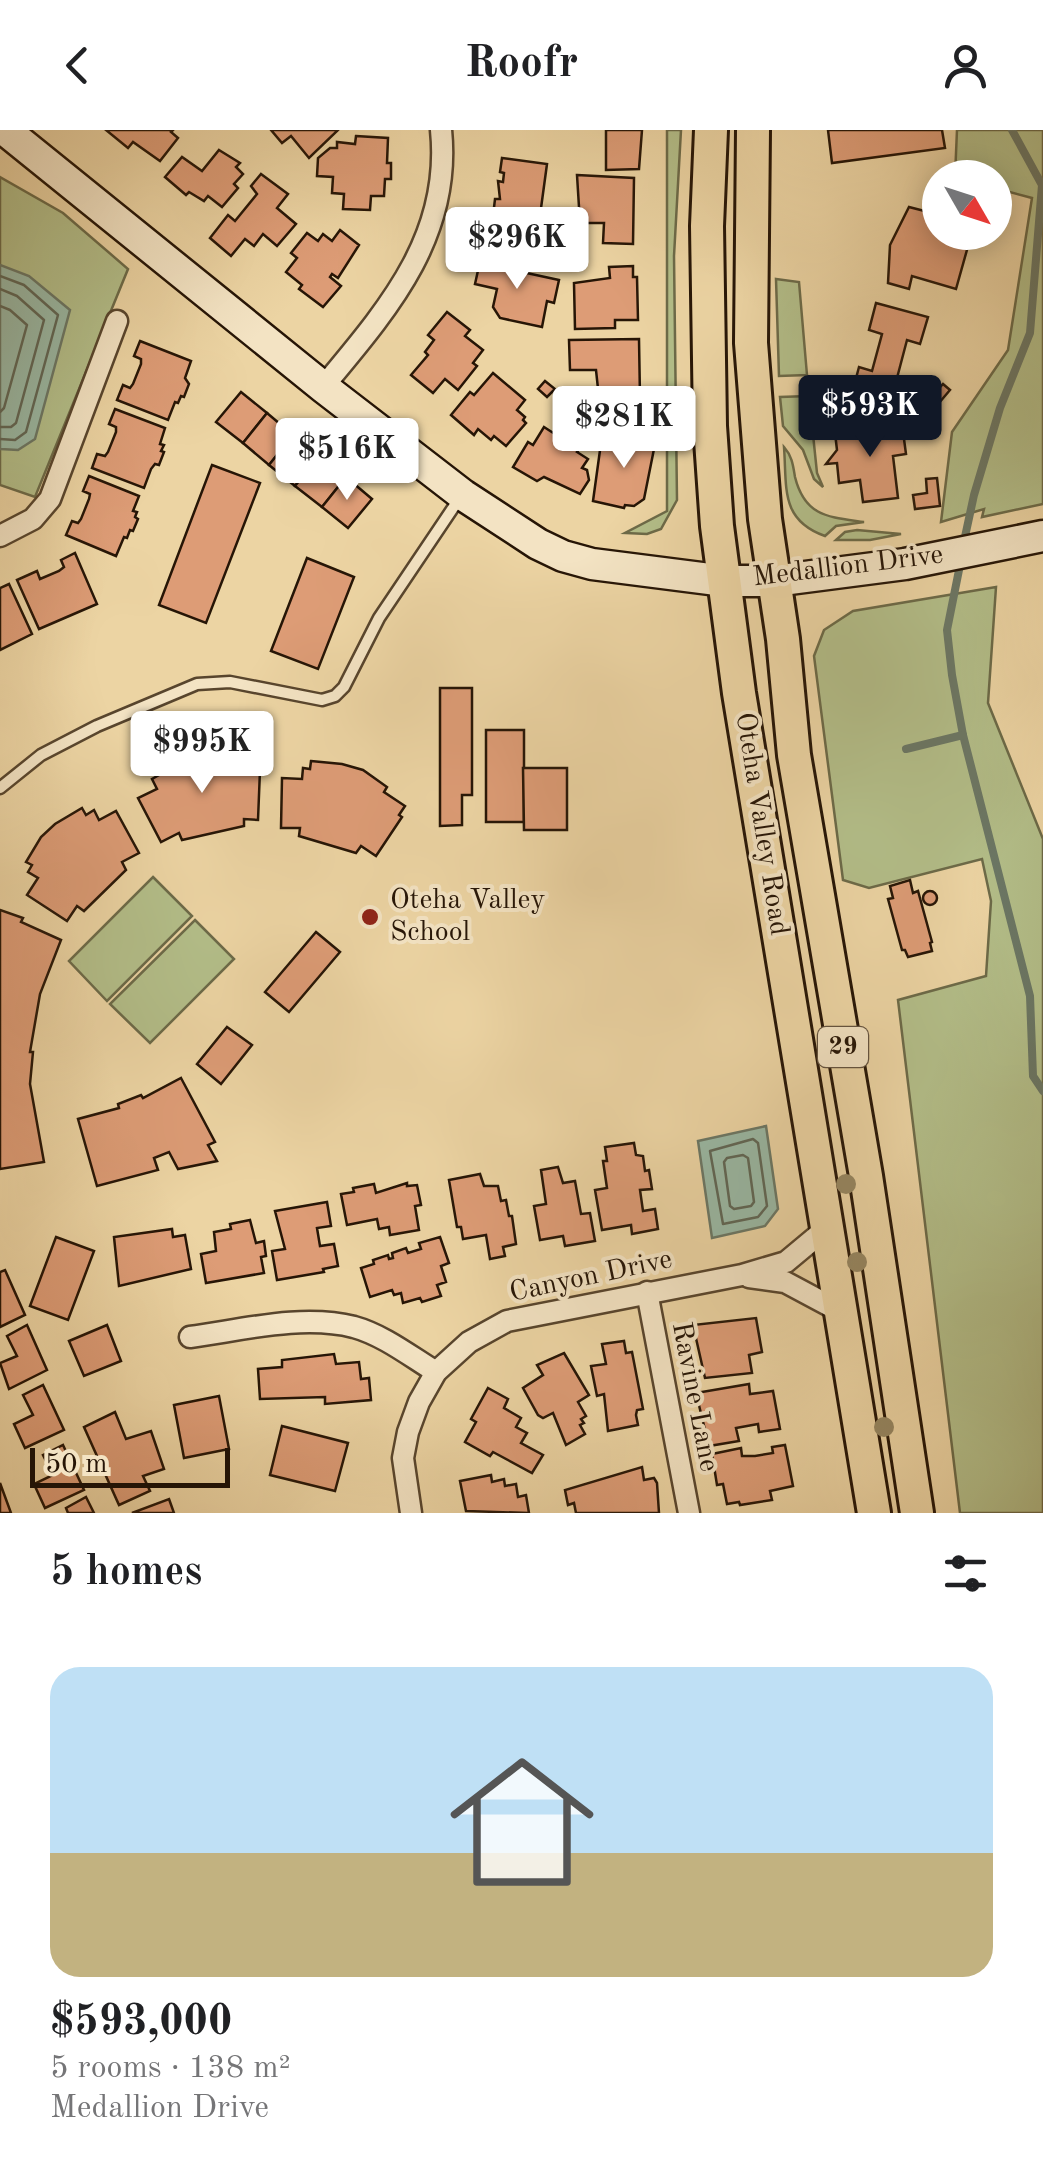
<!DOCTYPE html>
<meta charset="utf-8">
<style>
:root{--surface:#fff;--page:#f6f6f6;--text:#202124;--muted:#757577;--accent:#111827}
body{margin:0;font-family:"Old Standard TT",serif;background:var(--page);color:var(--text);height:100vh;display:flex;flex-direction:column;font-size:38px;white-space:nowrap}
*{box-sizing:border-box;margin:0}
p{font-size:32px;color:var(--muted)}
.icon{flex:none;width:55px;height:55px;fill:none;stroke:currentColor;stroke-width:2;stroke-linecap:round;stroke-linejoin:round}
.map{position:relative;height:1383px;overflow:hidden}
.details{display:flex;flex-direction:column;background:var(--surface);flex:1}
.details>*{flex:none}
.needle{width:65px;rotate:129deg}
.fabs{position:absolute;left:922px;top:30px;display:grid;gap:20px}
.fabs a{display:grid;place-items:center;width:90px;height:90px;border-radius:50%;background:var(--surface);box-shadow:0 5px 25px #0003;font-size:50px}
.scale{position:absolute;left:30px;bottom:25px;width:200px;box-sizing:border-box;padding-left:10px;border:5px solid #261506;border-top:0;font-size:28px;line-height:35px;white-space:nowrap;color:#261506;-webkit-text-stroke:8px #f3e3c3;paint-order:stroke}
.price{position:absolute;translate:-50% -85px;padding:0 22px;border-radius:10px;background:#fff;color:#222;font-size:32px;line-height:65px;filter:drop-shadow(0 2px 5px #0008)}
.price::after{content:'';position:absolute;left:50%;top:60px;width:30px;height:22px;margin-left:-15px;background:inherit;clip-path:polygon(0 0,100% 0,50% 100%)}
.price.on{background:var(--accent);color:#fff}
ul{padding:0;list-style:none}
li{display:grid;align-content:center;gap:20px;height:530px;padding:0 50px}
li span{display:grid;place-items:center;height:310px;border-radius:30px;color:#555}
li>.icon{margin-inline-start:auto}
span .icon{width:180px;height:180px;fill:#fffc;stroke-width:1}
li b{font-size:42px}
h2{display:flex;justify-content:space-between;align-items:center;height:120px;padding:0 50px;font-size:42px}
header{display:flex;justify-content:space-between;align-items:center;height:130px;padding:0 50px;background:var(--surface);font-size:45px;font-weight:600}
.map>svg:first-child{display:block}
.green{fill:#b3be89;stroke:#6c6a48;stroke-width:2.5}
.water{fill:#99b8a4;stroke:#6b7765;stroke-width:2.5}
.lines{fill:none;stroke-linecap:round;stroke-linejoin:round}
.shore{stroke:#606655;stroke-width:2.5}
.stream{stroke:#6b7765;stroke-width:8}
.building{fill:#dd9c76;stroke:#261506;stroke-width:2.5}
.lane-casing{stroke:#58452d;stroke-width:15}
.street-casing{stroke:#58452d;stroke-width:25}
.secondary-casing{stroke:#261506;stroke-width:35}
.primary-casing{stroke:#261506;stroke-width:38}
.lane{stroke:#f3e3c3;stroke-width:10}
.street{stroke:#f3e3c3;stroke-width:20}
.secondary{stroke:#f3e3c3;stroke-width:30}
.primary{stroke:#ecd4a3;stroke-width:32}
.tree{fill:#968762}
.poi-dot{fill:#8f2418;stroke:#f3e3c3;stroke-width:4}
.labels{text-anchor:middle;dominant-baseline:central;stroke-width:8;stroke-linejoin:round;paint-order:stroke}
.shield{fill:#f3e3c3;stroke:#64533f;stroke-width:2.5}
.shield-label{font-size:25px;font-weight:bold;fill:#261506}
.street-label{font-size:28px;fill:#261506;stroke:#f3e3c3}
.poi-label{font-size:28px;fill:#261506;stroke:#f3e3c3;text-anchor:start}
</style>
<header><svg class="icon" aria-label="back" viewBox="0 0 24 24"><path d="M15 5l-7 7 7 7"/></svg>Roofr<svg class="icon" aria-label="person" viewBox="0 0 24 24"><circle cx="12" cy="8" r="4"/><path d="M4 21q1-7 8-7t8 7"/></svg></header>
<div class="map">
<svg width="1043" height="1383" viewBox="0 0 1043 1383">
<rect width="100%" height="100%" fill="#ecd4a3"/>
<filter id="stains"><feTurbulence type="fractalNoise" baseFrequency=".002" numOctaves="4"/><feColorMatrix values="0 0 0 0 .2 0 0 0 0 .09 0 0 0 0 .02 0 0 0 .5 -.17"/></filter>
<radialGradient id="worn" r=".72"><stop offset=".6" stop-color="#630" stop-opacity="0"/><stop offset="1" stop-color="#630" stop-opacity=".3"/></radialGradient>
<g class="green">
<path d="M667,0H681L674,126L677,370L661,399L647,404L625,403L667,381Z"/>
<path d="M957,0H1043V374L982,387L984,379L941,392L952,302L1008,220L1032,68L995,58V48L955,47Z"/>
<path d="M0,47L63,83L128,139L35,367L0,355Z"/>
<path d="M776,149L799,152L807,245L779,246Z"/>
<path d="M809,266L817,343L823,357L814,349L803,320L783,296L780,267Z"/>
<path d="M784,317C792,326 793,335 795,347C805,387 829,387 864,392L836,396L825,406C780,390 787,358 784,317Z"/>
<path d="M857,400L901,404L870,410H836L845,402Z"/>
<path d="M996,457L988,573L1043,709V1383H960L898,870L986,846L991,771L982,729L869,758L843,750L814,526L824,500L853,481Z"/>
<path d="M153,747L192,786L107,871L69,831Z"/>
<path d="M195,790L234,829L150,913L110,874Z"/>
</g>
<g class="water">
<path d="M0,135L29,146L70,180L35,309L18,320L0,319Z"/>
<path d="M766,996L778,1079L765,1096L712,1108L698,1011Z"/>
</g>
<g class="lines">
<g class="shore">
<path d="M0,146L24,155L58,185L26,302L15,310L0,309"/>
<path d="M0,159L17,166L44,190L16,293L11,297H0"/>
<path d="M0,176L10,180L27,195L4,278L0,282"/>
<path d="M753,1009L758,1013L767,1076L758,1087L723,1094L710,1021Z"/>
<path d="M743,1025L748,1028L754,1072L751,1076L734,1079L730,1076L724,1032L727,1028Z"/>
</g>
<g class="stream">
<path d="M963,416L974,365L1000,278L1030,203L1042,55L1012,0"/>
<path d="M961,430L947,500L952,545L963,605L1030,866L1033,946L1043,961"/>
<path d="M906,619L963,605"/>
</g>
</g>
<g class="building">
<path d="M106,0H173L171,2L178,8L160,31L133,12L128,18Z"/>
<path d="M271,0H338L309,28L291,6L282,13Z"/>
<path d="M606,0H642L639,39L606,40Z"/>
<path d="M828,0H942L945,18L832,33Z"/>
<path d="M356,6L388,8L387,33H391V49H385L384,66H371L370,80L343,79L344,64L332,63L333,47L317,46L318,28L330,18H337V12L355,14Z"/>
<path d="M219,20L240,33L236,37L243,44L234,54L238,58L222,77L208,66L204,71L189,62L186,65L165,47L182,27L202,41Z"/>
<path d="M502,28L547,34L539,93L493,86L495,69H500L498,51L503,52L504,43L500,42Z"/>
<path d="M261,44L288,64L277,78L296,94L277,116L263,104L254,116L245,109L231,126L210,108L228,85L235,91L257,64L251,56Z"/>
<path d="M577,45L634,48L633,114L603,113L604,93H580Z"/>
<path d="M909,77L940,85V102H972L956,159L912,146L909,159L888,153L890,115Z"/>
<path d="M340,100L359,115L338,148L332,144L330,147L341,156L323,177L299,159L302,155L286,142L297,128L291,123L307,103L318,111L323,104L332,111Z"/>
<path d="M481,127L509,133L508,139L559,150L554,173L547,171L542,197L500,188L493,177L497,159L475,154Z"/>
<path d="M633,136V147H637L638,190H615V198L575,199L574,153L610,148L609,137Z"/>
<path d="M876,173L928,187L920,214L907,210L897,248L910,251L902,285L850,271L859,237L872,241L882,204L869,200Z"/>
<path d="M447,182L470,200L465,206L483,220L473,233L477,236L458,260L445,249L433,263L411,245L428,225L425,222L434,210L428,205Z"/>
<path d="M639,209L640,268H599L596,240H570L569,210Z"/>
<path d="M140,211L191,231L185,248L189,254L184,267L181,266L178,273L175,272L168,290L117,270L123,255L130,258L133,254L141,234V229L134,226Z"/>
<path d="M493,243L525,270L517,280L525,287L523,290L526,293L506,316L494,306L491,310L478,299L474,305L451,285L470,262L474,265Z"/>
<path d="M545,251L555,259L547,267L538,259Z"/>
<path d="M943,254L950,260L939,273L932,266Z"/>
<path d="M241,262L267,283L243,313L216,292Z"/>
<path d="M115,279L165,298L160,314L164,315L161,321L164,322L159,335L155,334L151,339L144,358L92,338L97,324L105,326L108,322L116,302V297L109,294Z"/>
<path d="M267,283L293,305L269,335L243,313Z"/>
<path d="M902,294L906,324L893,326L898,368L863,372L860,350L839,353L837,333L826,334L837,320L835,303Z"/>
<path d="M544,297L558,306L562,299L584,312L577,322L588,329L582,338L587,340L589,350L580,364L544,347L537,351L513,337L528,312L533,315Z"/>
<path d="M625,301L653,305L651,319H654L644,369L634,376L625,375L624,378L593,371L601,313L622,316Z"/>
<path d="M293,305L320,326L295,356L269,335Z"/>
<path d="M320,326L346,347L322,377L295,356Z"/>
<path d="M212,335L260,353L206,493L159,475Z"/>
<path d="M89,346L139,366L133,381L137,382L135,387L138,389L133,401L130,400L127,408L124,407L116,426L66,405L72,391L78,393L81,389L89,369L90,364L83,361Z"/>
<path d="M346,347L372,369L348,398L322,377Z"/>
<path d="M937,348L940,376L915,379L913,365L927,363L926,349Z"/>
<path d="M75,423L97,474L39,499L17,450L37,441L40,449L59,441L64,437L61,430Z"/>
<path d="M307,428L354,447L318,539L271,521Z"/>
<path d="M9,454L32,504L0,520V458Z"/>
<path d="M440,558H472V665H462V695L440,696Z"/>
<rect x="486" y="600" width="38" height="92"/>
<path d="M202,621L231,622V628L240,629L239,639L260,640L258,690L244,689V696L182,710L179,703L161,712L138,668L157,659L152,649L159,645L156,639L178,627Z"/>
<path d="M311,631L342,634L363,640L387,657L384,662L405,676L399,685L402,687L376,726L361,716L356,723L299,706L300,698H281L282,648L302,649L303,638L310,639Z"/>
<path d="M523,638H567V700H524Z"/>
<path d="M82,678L86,685L94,680L99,690L116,681L139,723L122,732L126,740L84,781L77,776L67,791L27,765L38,748L28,742L32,735L26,732L41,707L55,694Z"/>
<path d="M910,750L913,763L918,761L932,812L930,813L932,821L908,827L905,820H902L888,769L893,768L890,756Z"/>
<circle cx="930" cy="768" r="7"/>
<path d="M0,780L23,788L21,792L61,810L40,864L30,922H33L30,954L44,1032L0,1039Z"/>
<path d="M316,802L340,822L289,882L265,862Z"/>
<path d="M227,897L252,915L221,954L197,934Z"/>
<path d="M181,948L215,1012L208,1015L217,1031L178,1039L169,1022L154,1028L158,1040L97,1056L78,989L119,978L118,974L141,965L143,968Z"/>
<path d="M634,1013L636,1025L643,1026L645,1041L649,1040L652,1059L640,1060L643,1081L655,1079L658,1099L632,1104L631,1095L602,1100L595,1060L607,1058L603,1031H607L605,1017Z"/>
<path d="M558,1037L563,1053L575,1051L581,1084L590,1083L595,1111L565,1116L563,1106L540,1110L534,1076L546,1074L541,1040Z"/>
<path d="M480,1044L484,1056H498L501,1071L506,1070L509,1086H512L516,1114L503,1117L505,1126L490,1129L486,1105L463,1109L461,1097H457L449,1050Z"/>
<path d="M407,1053V1056L417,1055L421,1075L415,1076L419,1100L390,1105L389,1097L379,1099L377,1089L347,1095L341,1064L354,1062L353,1058L374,1054L376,1063Z"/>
<path d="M327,1072L331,1096L317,1098L320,1116L334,1114L338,1136L323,1139L324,1142L277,1150L272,1121L285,1119L275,1081Z"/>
<path d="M250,1090L256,1113L264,1111L266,1126L261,1127L264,1143L206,1153L201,1124L216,1121L214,1102L231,1099L230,1094Z"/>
<path d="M172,1099L173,1107L185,1105L191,1139L119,1156L114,1107Z"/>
<path d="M56,1107L94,1121L68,1190L30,1176Z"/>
<path d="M440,1107L449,1133L441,1136L446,1152L437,1155L441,1166L422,1172L420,1168L403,1173L401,1163L394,1165L392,1160L370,1167L361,1138L374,1134L373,1130L388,1125L389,1129L393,1128L392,1123L406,1118L408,1123L421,1119L419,1113Z"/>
<path d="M5,1140L25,1185L0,1197V1142Z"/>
<path d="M756,1188L762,1222L749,1225L752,1243L705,1248L693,1195Z"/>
<path d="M27,1195L47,1240L9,1259L0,1233L17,1226L7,1206Z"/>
<path d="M107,1195L121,1231L84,1246L69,1211Z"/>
<path d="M624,1211L626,1223L632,1222L643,1279L637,1280L636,1285L638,1295L608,1301L604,1264L597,1266L591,1236L606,1234L602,1214Z"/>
<path d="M564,1223L589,1265L578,1272L586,1286L581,1289L584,1293L580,1295L585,1304L566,1315L553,1283L543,1288L538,1285L523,1258L543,1245L537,1235Z"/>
<path d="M334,1224L336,1234L359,1232L361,1249L369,1248L371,1270L325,1274V1267L260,1269L258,1239L282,1237V1230Z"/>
<path d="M749,1254L750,1264L773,1261L780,1299L759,1302L758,1294L736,1298L739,1311L709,1316L696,1263Z"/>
<path d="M43,1255L64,1300L25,1318L14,1294L33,1285L23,1265Z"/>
<path d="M488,1258L508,1269L504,1278L521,1288L516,1297L527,1303L521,1313L543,1325L532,1343L493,1322L490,1326L465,1312L476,1292L471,1289Z"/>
<path d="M219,1266L229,1319L184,1328L174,1275Z"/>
<path d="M115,1282L126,1309L151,1301L164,1339L143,1346L150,1361L119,1375L84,1297Z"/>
<path d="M282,1296L348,1313L335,1361L270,1345Z"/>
<path d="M63,1315L84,1360L45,1378L34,1354L53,1345L43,1325Z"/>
<path d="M785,1315L793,1356L770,1361L772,1370L740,1375L739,1372L727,1374L723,1354L717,1355L712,1324L741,1318L742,1326H755L773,1323L772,1317Z"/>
<path d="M642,1337L644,1350L654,1348L657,1353L659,1383H576L574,1373L568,1375L565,1360Z"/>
<path d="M491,1345L492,1352L504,1349L505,1356L516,1354L518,1367L526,1365L529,1383L466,1381L460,1351Z"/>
<path d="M0,1353L11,1383H0Z"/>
<path d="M86,1367L94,1383H68L66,1378Z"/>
<path d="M169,1369L174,1383H132Z"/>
</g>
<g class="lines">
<g class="lane-casing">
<path id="lane" d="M0,658L41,625L97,596L197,554L230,552L322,570L335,566L344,557L379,488L459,369"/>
</g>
<g class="street-casing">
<g id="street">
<path d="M323,257C387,180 452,107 441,0"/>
<path d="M0,406L33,389L50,369L117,191"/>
<path d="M749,1147L785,1152L843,1183"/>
<path d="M647,1162L689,1383"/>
<path d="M190,1207C242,1200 302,1184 354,1197C383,1205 410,1226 436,1242"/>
<path d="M411,1383L403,1328L408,1302L419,1272L436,1242L469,1212L507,1191L742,1145L786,1132L828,1097"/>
</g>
</g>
<g class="secondary-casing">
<path id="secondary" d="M5,0L323,257L463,365L538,414L563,426L592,434L725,451H774L905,434L1043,406"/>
</g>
<g class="primary-casing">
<g id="primary">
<path d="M711,0L707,96L710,296L717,396L739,563L874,1383"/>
<path d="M753,0L751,213L765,389L783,509L794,625L866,1046L917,1383"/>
</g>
</g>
<use href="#lane" class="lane"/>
<use href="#street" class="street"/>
<use href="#secondary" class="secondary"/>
<use href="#primary" class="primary"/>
</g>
<g class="tree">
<circle cx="846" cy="1054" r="10"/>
<circle cx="857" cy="1132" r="10"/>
<circle cx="884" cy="1297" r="10"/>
</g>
<circle class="poi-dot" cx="370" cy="787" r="10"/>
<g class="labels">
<rect class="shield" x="818" y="897" width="50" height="40" rx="8"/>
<g class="shield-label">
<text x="843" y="917">29</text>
</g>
<g class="street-label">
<text transform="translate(848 437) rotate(-7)">Medallion Drive</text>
<text transform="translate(761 694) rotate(81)">Oteha Valley Road</text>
<text transform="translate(591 1147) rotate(-12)">Canyon Drive</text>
<text transform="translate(694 1267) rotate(79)">Ravine Lane</text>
</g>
<g class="poi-label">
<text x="390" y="771">Oteha Valley<tspan x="390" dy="32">School</tspan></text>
</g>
</g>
<rect width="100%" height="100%" filter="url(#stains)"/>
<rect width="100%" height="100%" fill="url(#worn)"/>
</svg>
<div class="fabs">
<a><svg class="needle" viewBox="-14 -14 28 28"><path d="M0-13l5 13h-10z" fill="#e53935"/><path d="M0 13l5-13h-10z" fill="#757577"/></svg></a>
</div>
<div class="scale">50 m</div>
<b class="price" style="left:517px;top:162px">$296K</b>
<b class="price on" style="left:870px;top:330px">$593K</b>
<b class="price" style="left:624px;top:341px">$281K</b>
<b class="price" style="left:347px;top:373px">$516K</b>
<b class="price" style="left:202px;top:666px">$995K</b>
</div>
<section class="details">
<h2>5 homes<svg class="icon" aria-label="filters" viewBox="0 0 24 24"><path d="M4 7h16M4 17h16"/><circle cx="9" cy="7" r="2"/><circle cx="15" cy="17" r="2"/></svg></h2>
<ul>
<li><span style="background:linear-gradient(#bfe0f5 60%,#c2b280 0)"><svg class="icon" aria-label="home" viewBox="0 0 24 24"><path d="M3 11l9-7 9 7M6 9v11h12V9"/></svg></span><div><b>$593,000</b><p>5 rooms · 138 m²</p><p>Medallion Drive</p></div></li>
</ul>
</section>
